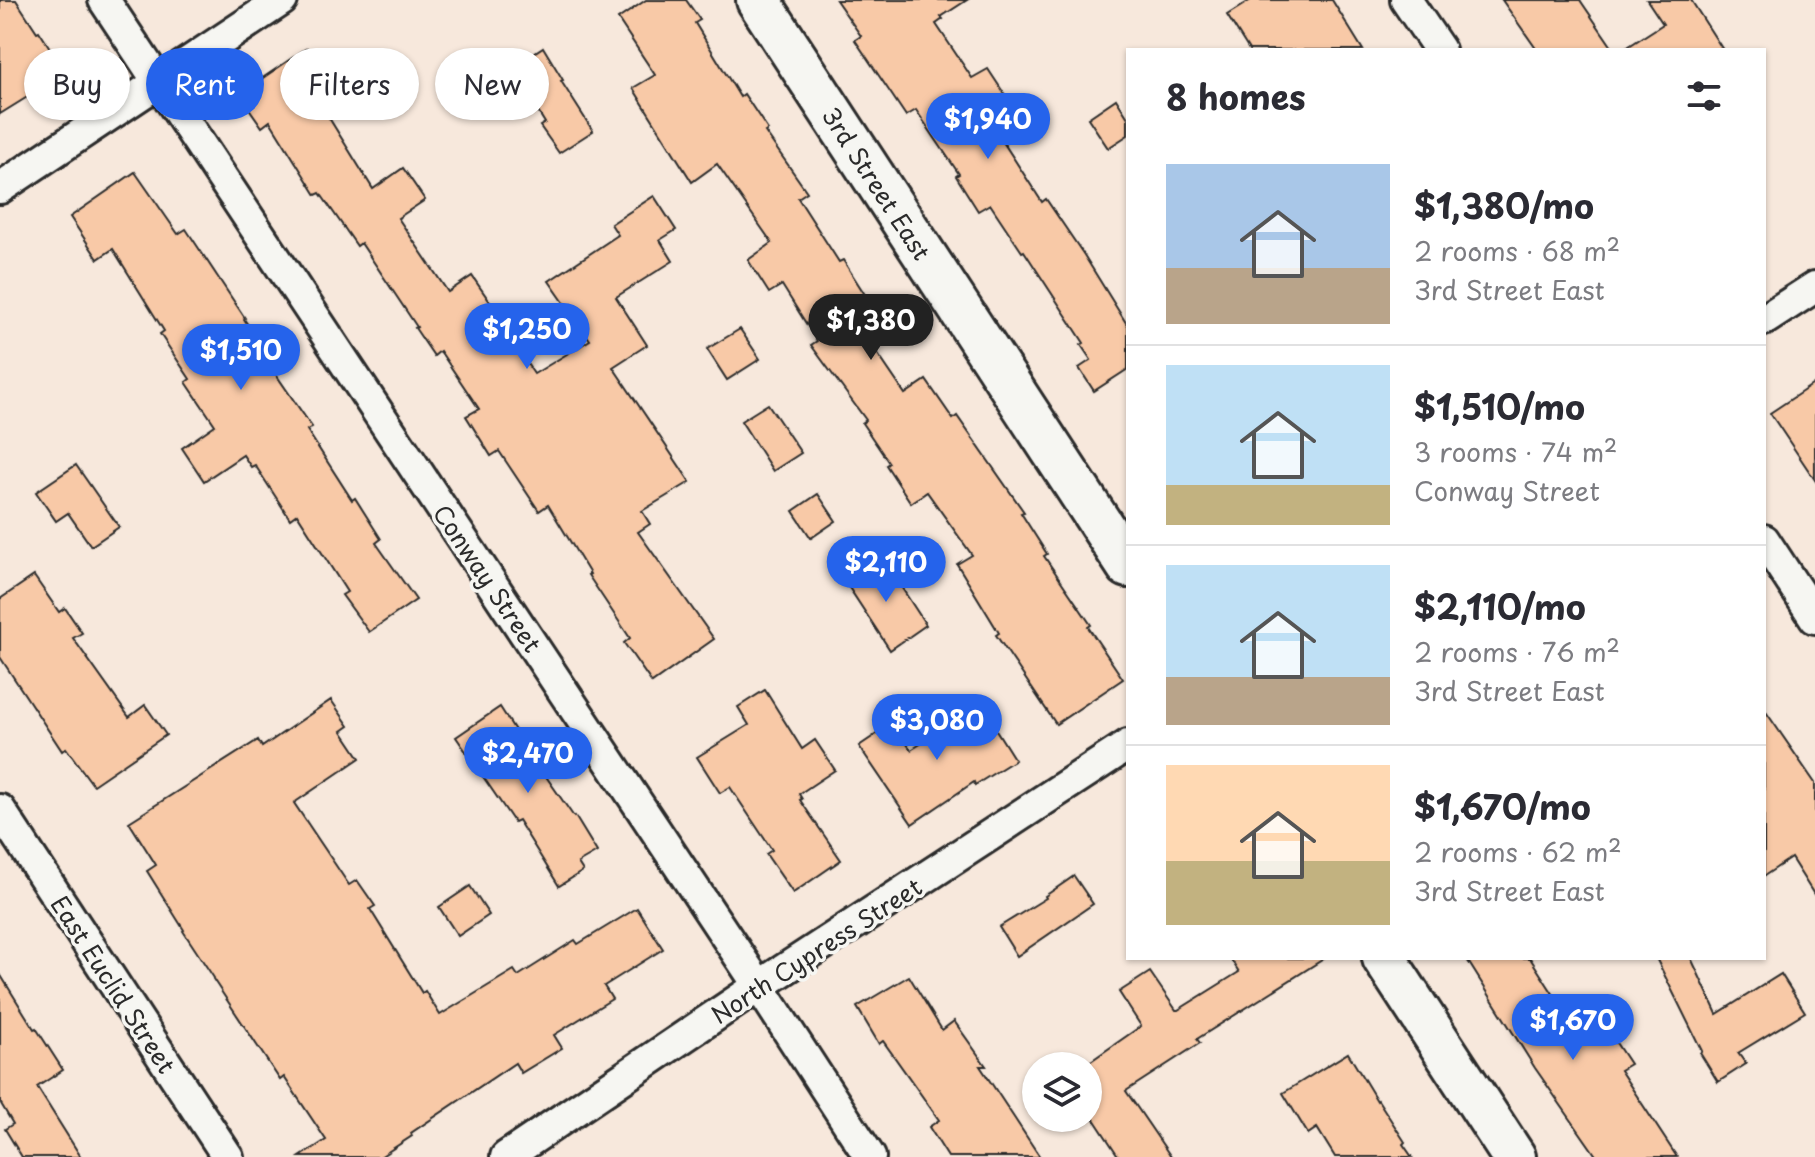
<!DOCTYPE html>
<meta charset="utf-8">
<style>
:root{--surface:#fff;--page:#f7f7f7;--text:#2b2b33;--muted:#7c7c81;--line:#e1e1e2;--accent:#2563eb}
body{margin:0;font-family:"Playpen Sans",sans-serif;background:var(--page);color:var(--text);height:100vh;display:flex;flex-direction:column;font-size:30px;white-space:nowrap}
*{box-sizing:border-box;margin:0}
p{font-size:26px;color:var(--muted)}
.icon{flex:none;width:44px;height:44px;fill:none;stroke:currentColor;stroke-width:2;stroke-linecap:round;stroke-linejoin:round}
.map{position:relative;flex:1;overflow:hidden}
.side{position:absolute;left:1126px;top:48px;width:640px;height:912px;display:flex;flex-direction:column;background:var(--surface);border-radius:0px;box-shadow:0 2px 6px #0004}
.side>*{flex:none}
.guide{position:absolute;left:24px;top:48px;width:760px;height:72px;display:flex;gap:16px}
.buttons{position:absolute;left:1022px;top:1052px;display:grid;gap:16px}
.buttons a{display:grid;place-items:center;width:80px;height:80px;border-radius:50%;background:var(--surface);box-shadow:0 2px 6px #0004;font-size:40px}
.price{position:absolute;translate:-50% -68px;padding:0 18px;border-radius:28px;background:var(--accent);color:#fff;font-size:26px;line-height:52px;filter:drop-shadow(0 2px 4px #0008)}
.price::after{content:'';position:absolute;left:50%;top:48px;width:24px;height:18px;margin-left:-12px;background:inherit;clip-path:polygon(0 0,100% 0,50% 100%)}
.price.active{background:#222;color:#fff}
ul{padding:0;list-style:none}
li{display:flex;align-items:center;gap:24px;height:200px;padding:0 40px}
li+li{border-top:2px solid var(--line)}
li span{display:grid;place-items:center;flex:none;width:224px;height:160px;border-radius:0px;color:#555}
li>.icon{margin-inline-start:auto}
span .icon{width:96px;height:96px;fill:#fffc;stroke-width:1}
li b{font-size:34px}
h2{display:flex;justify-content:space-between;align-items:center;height:96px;padding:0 40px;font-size:34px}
.chip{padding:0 28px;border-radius:36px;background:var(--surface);box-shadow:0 2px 6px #0004;font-size:28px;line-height:72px}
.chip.active{background:var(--accent);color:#fff}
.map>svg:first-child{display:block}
.building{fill:#f8c9a7;stroke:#2b2b2b;stroke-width:2}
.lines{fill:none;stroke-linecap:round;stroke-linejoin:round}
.street-casing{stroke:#2b2b2b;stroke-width:36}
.secondary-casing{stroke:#2b2b2b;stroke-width:48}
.street{stroke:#f6f6f2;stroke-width:30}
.secondary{stroke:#f6f6f2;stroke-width:42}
.labels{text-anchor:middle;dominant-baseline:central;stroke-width:7;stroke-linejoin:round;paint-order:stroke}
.street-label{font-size:24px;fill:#2b2b2b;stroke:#f6f6f2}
</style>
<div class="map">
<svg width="1815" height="1157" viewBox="0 0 1815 1157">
<rect width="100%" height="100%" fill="#f7e8dc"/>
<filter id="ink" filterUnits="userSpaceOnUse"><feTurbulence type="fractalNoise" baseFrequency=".0125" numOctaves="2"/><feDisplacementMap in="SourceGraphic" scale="16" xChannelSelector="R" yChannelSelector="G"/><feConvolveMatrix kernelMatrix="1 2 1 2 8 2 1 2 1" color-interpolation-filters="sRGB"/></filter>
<g filter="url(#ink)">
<g class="building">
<path d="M0,0H16L37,32L39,31L66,73L0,114Z"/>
<path d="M646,0H686L700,20L695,23L740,97L744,94L768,130L765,132L807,192L798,198L839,262L843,260L871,304L880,298L900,329L873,347L905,394L926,380L953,419L957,416L1024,512L1021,513L1047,554L1044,556L1091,625L1088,627L1123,679L1056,724L996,635L999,633L957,564L972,555L927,492L911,503L886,465L889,463L862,423L866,420L811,345L817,341L782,285L769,293L748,260L772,243L717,164L692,182L633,88L655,75L618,19Z"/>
<path d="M836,0H967L941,17L943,19L936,24L972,78L988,69L1011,104L1016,113L994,128L1042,202L1046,199L1084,255L1128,326V369L1094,391L1079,368L1091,360L1081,345L1084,343L1024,251L1022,252L990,204L978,211L956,176L959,174L916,110L906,116L855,40L861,36Z"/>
<path d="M1251,0H1332L1363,50H1249L1227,15Z"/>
<path d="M1502,0H1580L1614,50H1537Z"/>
<path d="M1647,0H1691L1723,50H1623L1663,24Z"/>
<path d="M543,47L563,80L561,81L593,131L559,153L540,126L545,123L511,68Z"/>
<path d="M307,48L329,81L313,92L373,189L403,168L425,200L398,218L448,292L472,276L497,312L494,315L534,374L590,340L549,281L618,235L611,224L654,196L676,230L660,240L673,261L616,297L647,345L613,367L690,482L642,511L650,524L638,532L714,639L652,683L624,643L630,638L588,575L590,574L548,505L539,511L499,451L491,456L466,416L479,409L440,351L434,356L415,328L417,327L361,243L357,246L320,193L316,195L270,121L262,127L239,94Z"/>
<path d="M1116,99L1128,118V135L1108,148L1088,118Z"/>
<path d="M135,172L178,234L186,229L245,318L244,319L278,370L275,373L312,427L307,430L352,500L355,498L381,539L376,543L416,600L369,632L342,595L347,592L297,514L290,519L255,465L251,467L243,455L204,481L182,448L215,425L186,382L190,379L160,334L164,331L113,249L98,259L70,217Z"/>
<path d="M740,329L760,359L727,380L707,349Z"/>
<path d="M1815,383V480L1770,413Z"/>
<path d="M768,404L801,453L773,471L741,421Z"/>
<path d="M76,465L119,527L91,546L68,513L56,521L36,492Z"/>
<path d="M818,494L836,521L811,538L793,511Z"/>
<path d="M883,559L926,625L890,650L846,583Z"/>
<path d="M34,576L59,612L65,608L82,633L73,638L129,717L145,705L166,735L93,785L66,748L62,751L0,657V599Z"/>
<path d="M765,690L802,749L815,740L835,770L799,794L802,799L800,800L841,860L793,893L766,854L772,850L730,787L720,793L697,757L749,725L738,707Z"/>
<path d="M331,700L349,726L342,731L360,758L294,803L349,885L357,880L375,906L370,909L422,993L425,991L440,1015L514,970L518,976L575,940L578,944L637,908L663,949L604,986L612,999L554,1035L562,1048L521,1073L515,1063L411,1133L412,1136L380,1157H300L326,1140L284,1077L280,1080L213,979L214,978L183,931L184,930L147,871L156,865L129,822L258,740L262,747Z"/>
<path d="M981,706L1015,760L975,785L974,782L912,824L859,746L893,723L911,750Z"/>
<path d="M500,707L525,746L574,817L575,816L597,852L578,863L583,871L559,886L518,820L514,822L456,737Z"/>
<path d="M1764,709L1815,783V896L1791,858L1764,876Z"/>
<path d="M1074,876L1093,904L1017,956L999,927L1046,898L1045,896Z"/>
<path d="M470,886L489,915L458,936L439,907Z"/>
<path d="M1230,958H1325L1197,1039L1200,1043L1126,1091L1171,1157H1119L1088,1110V1063L1141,1026L1119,992L1150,972L1176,1010H1178L1239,972Z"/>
<path d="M1466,958H1530L1581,1037L1603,1023L1630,1064L1620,1070L1677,1157H1597L1535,1068Z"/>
<path d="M1656,958H1691L1717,1014L1781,974L1805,1012L1738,1053L1746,1064L1718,1082L1700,1053L1702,1051Z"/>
<path d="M0,974L34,1029L36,1028L63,1070L37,1087L81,1157H22L5,1129L13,1124L0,1102Z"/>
<path d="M909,976L942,1030L954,1021L986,1066H980L1040,1157H948L929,1127L939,1120L883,1041L879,1044L857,1007Z"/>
<path d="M1348,1053L1377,1101L1378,1100L1405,1142L1403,1144L1412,1157H1335L1317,1128L1308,1134L1283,1093Z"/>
</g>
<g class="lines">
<g class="street-casing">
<g id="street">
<path d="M104,0L759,986L870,1157"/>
<path d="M1406,0L1440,50"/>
<path d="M0,188L282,0"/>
<path d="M1764,320L1815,287"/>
<path d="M1764,540L1815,618"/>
<path d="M0,810L228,1157"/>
<path d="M506,1157L759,986L1128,745"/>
</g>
</g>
<g class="secondary-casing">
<g id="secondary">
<path d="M758,0L1128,566"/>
<path d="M1384,958L1514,1157"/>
</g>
</g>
<use href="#street" class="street"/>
<use href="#secondary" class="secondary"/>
</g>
</g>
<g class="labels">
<g class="street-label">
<text transform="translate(877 183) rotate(57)">3rd Street East</text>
<text transform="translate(488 578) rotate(56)">Conway Street</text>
<text transform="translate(816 950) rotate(-33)">North Cypress Street</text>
<text transform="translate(114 984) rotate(57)">East Euclid Street</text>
</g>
</g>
</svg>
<div class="buttons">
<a><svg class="icon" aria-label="layers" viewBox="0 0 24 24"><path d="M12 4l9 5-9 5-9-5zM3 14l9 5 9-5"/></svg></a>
</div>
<b class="price" style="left:988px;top:161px">$1,940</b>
<b class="price active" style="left:871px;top:362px">$1,380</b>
<b class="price" style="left:527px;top:371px">$1,250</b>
<b class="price" style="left:241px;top:392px">$1,510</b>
<b class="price" style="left:886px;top:604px">$2,110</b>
<b class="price" style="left:937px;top:762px">$3,080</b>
<b class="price" style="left:528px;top:795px">$2,470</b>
<b class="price" style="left:1573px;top:1062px">$1,670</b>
<div class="guide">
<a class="chip">Buy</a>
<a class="chip active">Rent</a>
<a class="chip">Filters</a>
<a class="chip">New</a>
</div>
<section class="side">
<h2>8 homes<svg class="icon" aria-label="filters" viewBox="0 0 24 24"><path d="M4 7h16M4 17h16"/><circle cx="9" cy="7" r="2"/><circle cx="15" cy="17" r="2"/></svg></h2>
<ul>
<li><span style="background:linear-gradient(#a9c7e8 65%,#b9a48a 0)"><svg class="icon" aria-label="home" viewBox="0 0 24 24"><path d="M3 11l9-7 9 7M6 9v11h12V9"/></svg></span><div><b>$1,380/mo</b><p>2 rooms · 68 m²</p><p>3rd Street East</p></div></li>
<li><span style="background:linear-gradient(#bfe0f5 75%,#c2b280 0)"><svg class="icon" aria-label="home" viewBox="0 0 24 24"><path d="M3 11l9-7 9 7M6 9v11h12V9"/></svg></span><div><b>$1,510/mo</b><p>3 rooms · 74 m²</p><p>Conway Street</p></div></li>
<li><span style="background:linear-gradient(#bfe0f5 70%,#b9a48a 0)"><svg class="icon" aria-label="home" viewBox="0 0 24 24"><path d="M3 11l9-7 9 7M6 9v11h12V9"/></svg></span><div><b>$2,110/mo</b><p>2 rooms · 76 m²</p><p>3rd Street East</p></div></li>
<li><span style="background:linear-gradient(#ffd9b3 60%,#c2b280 0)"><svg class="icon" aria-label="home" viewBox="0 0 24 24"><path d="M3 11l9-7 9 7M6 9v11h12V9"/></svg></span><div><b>$1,670/mo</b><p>2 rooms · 62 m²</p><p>3rd Street East</p></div></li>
</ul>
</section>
</div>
